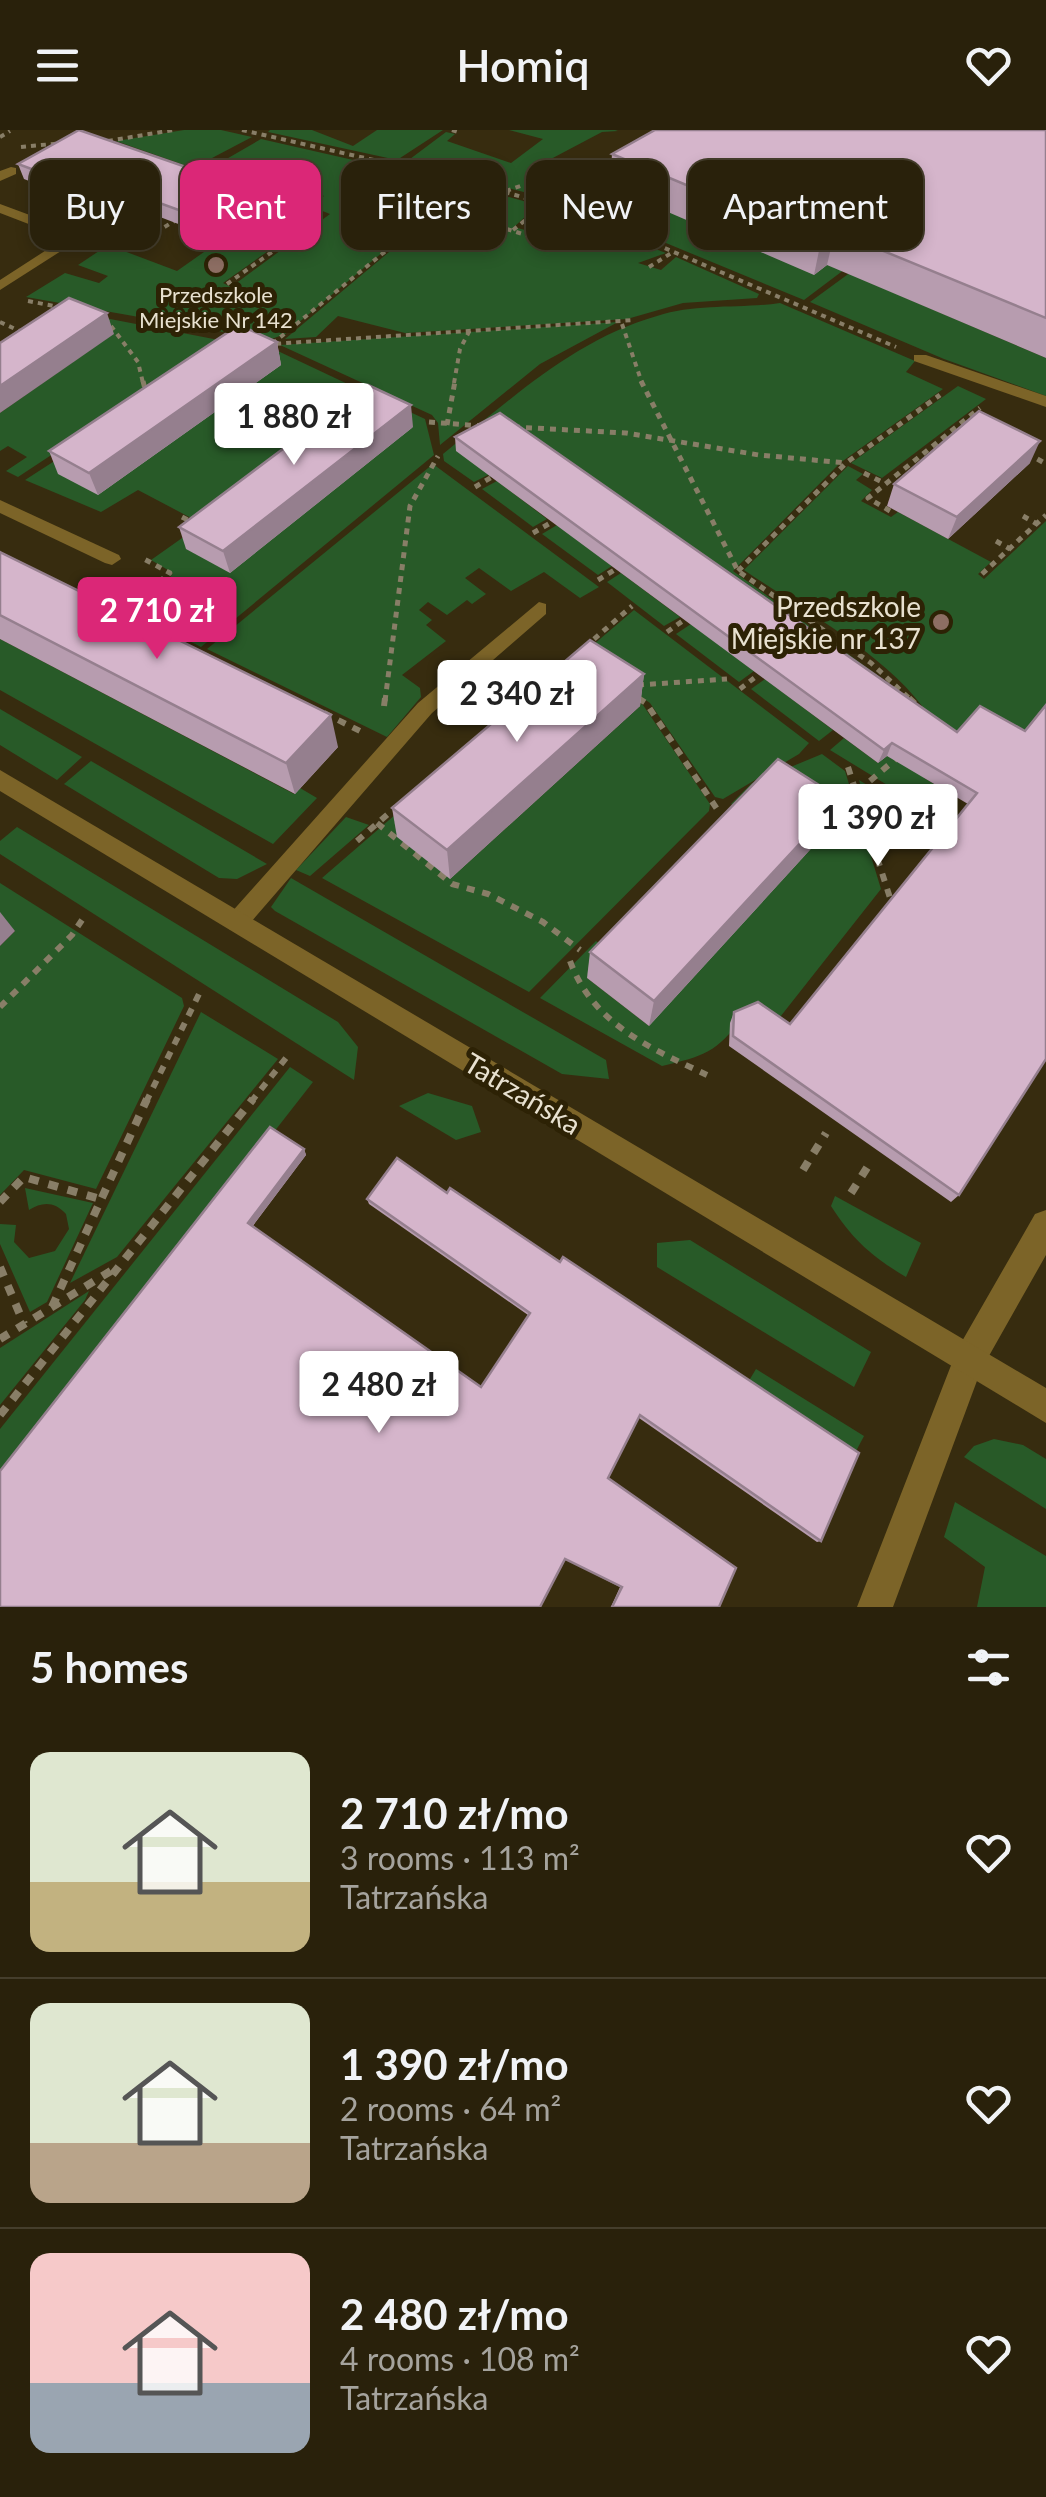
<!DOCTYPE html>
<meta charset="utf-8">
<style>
:root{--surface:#29210b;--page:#352e19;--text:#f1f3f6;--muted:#a5a39d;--line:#453e2c;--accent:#db2777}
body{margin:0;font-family:Lato,sans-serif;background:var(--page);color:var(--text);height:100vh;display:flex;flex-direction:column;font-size:38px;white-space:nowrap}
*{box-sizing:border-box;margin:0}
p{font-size:32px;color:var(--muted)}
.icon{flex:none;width:55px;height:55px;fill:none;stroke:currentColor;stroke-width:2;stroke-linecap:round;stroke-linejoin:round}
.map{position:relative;height:1477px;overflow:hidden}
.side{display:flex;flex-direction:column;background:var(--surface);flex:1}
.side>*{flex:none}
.hud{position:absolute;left:30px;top:30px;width:988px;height:90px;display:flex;gap:20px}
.price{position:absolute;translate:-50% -85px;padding:0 22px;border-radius:10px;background:#fff;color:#222;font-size:32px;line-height:65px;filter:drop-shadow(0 2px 5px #0008)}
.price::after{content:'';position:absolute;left:50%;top:60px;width:30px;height:22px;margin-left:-15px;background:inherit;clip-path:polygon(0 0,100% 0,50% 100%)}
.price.selected{background:var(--accent);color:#fff}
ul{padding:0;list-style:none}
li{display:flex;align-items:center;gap:30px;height:250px;padding:0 30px}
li+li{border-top:2px solid var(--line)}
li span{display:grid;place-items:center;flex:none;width:280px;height:200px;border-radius:20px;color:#555}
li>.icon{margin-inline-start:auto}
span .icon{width:120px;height:120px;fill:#fffc;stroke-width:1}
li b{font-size:42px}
h2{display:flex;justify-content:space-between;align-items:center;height:120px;padding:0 30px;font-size:42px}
.chip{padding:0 35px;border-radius:20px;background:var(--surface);box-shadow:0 5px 15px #0003,0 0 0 2px var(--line);font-size:35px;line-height:90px}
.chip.selected{background:var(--accent);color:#fff}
header{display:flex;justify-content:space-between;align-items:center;height:130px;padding:0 30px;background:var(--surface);font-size:45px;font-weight:600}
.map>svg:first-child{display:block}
.green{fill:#285a28}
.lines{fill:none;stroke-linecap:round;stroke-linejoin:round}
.path-far3{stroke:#887e67;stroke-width:4;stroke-dasharray:5 5;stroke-linecap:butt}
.path-far2{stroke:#887e67;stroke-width:5;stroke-dasharray:6 6;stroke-linecap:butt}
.path-far1{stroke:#887e67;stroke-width:6;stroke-dasharray:8 8;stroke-linecap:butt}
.path{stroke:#887e67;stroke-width:8;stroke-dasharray:10 10;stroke-linecap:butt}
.service{fill:#7c6428;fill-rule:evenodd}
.minor{fill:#7c6428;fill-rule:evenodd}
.tertiary{fill:#7c6428;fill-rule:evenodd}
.wall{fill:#b79caf}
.shaded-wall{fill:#957f8e}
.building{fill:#d5b5cb;stroke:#957f8e;stroke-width:2.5}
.education-dot{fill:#8d6e63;stroke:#2d2205;stroke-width:4}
.labels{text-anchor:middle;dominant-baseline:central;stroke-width:10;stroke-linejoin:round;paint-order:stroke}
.far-poi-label{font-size:22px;fill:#e8e1d0;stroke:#2d2205}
.poi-label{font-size:28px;fill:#e8e1d0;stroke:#2d2205;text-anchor:end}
.street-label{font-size:28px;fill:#e8e1d0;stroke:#2d2205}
</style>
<header><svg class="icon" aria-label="menu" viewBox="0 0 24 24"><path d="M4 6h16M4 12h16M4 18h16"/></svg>Homiq<svg class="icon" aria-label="heart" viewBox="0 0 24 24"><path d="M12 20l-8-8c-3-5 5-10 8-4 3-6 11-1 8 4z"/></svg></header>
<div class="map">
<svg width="1046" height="1477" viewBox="0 0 1046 1477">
<rect width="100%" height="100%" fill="#372c0f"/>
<g class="green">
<path d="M184,0H221L252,7L193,38L116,11Z"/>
<path d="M270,0H312L353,16L377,0H443L397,30L268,2Z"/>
<path d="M509,0H615L618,1L602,2L549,30L576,43L564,50L575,55L587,48L597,52L563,72L406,32L446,2L455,4L447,11L511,33L543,9Z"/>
<path d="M261,9L463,55L285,204L269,210L26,167L65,143L99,153L108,146L78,135L108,115L177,141L221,110L231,113L253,98L271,104L298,86L312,90L223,153L231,157L330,84L310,76L324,66L237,36L211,53L197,46Z"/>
<path d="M637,34L839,126L869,121L804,170L569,73Z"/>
<path d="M468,56L538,75L514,97L525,100L549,78L666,123L638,133L661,140L676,127L759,164L757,168L683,173L627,189L405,203L338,186L316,207L285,209Z"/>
<path d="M82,64L128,80L96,100L33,76L39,72L56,78Z"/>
<path d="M881,120L866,151L1046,228V266L944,229L810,172Z"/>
<path d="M780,173L915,231L906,242L943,259L840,333L733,441L880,547L917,585L488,345L474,352L444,331L443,324C509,271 573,210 657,186C697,173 739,179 780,173Z"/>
<path d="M105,188L224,211L18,347L6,341L27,327L8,316L0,321V283L113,204Z"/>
<path d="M618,192L540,234L440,315L438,293L432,285L280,215Z"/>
<path d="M263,214L371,265L193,389L138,360L101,382L25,350L70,321Z"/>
<path d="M958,256L986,269L882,348L851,333Z"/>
<path d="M380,268L425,289L434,325L201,517L129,480L154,460L160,462L173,443L151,430Z"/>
<path d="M433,334L599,457L580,468L544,442L511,461L479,438L465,448L486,464L472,474L467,470L447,485L428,472L419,480L432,490L426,495L446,511L402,545L420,558L421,567L387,607L207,519Z"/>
<path d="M848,336L863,344L856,350L872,360L861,371L891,387L898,382L991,432L978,444L984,449L1046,391V578L1016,613L924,648L948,662L933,683L830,620L844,608L878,633L930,587C890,526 805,482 744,440Z"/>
<path d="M497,351L547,389L533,397L482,359Z"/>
<path d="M557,395L612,436L598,445L542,404Z"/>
<path d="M621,443L680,487L664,496L607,452Z"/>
<path d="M634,480L809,613L799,624L723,669L715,667L650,573L580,526Z"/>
<path d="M691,494L754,541L739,552L676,504Z"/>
<path d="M0,509L294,664L300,658L317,668L273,714L0,560Z"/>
<path d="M589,541L643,575L710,674L709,681L529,862L322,748L411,671L451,748L639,577Z"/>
<path d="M765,549L833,600L819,611L751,559Z"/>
<path d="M0,579L82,627L57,650L0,615Z"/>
<path d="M822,624L845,641L881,759L773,896L743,887C716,923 704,926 662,936L540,868L596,811L611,823L587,848L649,896L746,684L731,674L752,653Z"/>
<path d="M91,631L103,638L267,734L237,749L219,748L64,654Z"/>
<path d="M859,650L903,677L875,708Z"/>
<path d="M346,687L369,695L310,746L296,740Z"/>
<path d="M17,697L338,892L358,917L354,950L0,724V711Z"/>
<path d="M291,748L606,930L609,949L562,944L275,781L271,777Z"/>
<path d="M0,753L182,868L184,876L96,1059L24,1040L0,1065V816L15,801L0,791Z"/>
<path d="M201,882L278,929L117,1127L70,1153Z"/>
<path d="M290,937L313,952L0,1352V1299Z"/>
<path d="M428,963L472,976L481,1002L456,1010L399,976Z"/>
<path d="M25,1058L93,1073L47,1172L30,1182L0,1114V1094L16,1095L14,1112L29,1128L55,1121L69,1099L66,1084C54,1071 42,1072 29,1080Z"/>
<path d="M835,1066L921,1113L906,1147C872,1127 852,1109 831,1076Z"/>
<path d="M690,1110L871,1222L854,1257L657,1137V1113Z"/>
<path d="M89,1161L85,1170L0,1275V1218Z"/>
<path d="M756,1239L864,1306L854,1325L747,1254Z"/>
<path d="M994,1309L1023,1315L1046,1329V1379L964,1327L974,1316Z"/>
<path d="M955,1372L1046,1426V1477H977L985,1437L944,1407Z"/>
</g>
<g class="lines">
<g class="path-far3">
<path d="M242,0L470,52L592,87L896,217"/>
<path d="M452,0L458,2"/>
<path d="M0,7L10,1"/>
<path d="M108,11L173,0"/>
<path d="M21,17L63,13"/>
<path d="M429,45L461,81"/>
<path d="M470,52L272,214L634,190"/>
<path d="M506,61L575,37"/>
<path d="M559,77L616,43"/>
<path d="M459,84L548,112"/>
<path d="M513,100L547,73"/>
<path d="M118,107L145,109L176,90"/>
<path d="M559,109L570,80"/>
<path d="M106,114L118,107L103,101L142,77"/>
<path d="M649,137L673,122"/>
<path d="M227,154L321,87L300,80L317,68L291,58"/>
<path d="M28,171L64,178"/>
<path d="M105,188L138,232L143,253"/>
<path d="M0,192L26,204"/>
<path d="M622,194L642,253"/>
<path d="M454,253L460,219L470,200"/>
</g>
<g class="path-far2">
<path d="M143,251L146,263"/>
<path d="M641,251L738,441L871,533L912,571"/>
<path d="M429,292L482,296"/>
<path d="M447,295L455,251"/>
<path d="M514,297L626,303L759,325L846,333"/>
<path d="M1027,323L1046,334"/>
<path d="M864,343L884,353"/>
<path d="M475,357L492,347"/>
<path d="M890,381L868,368L980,278"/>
<path d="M1023,386L1037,394"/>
<path d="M182,387L192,392"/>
<path d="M533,403L552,392"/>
<path d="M996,411L1010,419"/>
<path d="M738,441L846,333L940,265"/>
<path d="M982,444L1046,385"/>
<path d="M598,450L616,439"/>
<path d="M82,463L156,499"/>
<path d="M121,481L170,443L144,429"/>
<path d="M667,502L684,490"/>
<path d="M585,517L632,476"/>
<path d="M638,555L727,549"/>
<path d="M740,559L758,545"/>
<path d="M638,568L642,571"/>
<path d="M385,571L410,376L438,326"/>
</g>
<g class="path-far1">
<path d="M638,568L646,573L719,682"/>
<path d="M909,568L921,579"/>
<path d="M384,576L385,568"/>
<path d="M324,583L362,602"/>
<path d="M848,637L892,774"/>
<path d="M870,651L898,627"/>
<path d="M377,693L452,754L488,764L543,792L580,820"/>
<path d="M357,711L396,677"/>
<path d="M570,831C593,894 650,918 707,945"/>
<path d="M0,877L72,805L82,790"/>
<path d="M146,972L199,864"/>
<path d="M251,972L290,923"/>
</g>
<g class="path">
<path d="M803,1040L826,1003"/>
<path d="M851,1063L870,1033"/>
<path d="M0,1072L24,1047L100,1069"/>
<path d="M0,1137L24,1194"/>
<path d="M52,1177L147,969"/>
<path d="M0,1209L114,1139"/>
<path d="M0,1285L253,969"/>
</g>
<g class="service">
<path d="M0,74L81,104L83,107L0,160V150L65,108L0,83Z"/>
<path d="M914,225H926L1046,266V277L914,231Z"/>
<path d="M0,370L119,425L121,429L112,435L105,433L0,383Z"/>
<path d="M539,472L546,474V484L432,583L245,799L237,802L229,799L225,792L229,785L418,573Z"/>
</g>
<g class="minor">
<path d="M11,37L16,38V44L0,51V41Z"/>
<path d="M1046,1080V1125L981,1240L893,1477H857L957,1220L1035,1084Z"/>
</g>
<path class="tertiary" d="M0,640L1046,1258V1293L0,661Z"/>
</g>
<g class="wall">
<path d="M1046,0V228L827,135L814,145L610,57L612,24Z"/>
<path d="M18,34L295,54L298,69L231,114L131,76L116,85L24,49Z"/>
<path d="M277,212L281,235L98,365L58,344L49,321Z"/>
<path d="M413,297L230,443L186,419L179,397Z"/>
<path d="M455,307L957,602L1025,601L959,1065L951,1072L729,916L730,893L734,882L790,894L968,674L887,626L878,633L456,321Z"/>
<path d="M1030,333L948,409L887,376L894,354Z"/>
<path d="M0,422L338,617L295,664L0,509Z"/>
<path d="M644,544L640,576L450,749L397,707L392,678Z"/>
<path d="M841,669L829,699L649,896L587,848L590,822Z"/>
<path d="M304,1019L306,1025L252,1097L481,1257L528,1185L369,1074L367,1069L397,1028L821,1411L817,1412L639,1288L608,1348L719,1477H611L620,1457L565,1429L0,1341Z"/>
</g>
<g class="shaded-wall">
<path d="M295,54L298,69L231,114L228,98Z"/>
<path d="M127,61L131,76L116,85L112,69Z"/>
<path d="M835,101L827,135L814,145L821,111Z"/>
<path d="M107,183L114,204L0,283V256Z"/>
<path d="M277,212L281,235L98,365L89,343Z"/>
<path d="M411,275L413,297L230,443L223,421Z"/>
<path d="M1040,311L1030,333L948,409L957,387Z"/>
<path d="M644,544L640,576L450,749L447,720Z"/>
<path d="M331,585L338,617L295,664L286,633Z"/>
<path d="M892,613L887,626L878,633L884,620Z"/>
<path d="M841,669L829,699L649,896L654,871Z"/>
<path d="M0,782L15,801L0,816Z"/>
<path d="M304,1019L306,1025L251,1098L248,1093Z"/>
</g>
<g class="building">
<path d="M79,0L218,48L239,35L295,54L228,98L127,61L112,69L18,34Z"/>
<path d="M655,0H1046V188L835,101L821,111L612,24Z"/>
<path d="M69,168L107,183L0,256V213Z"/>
<path d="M239,195L277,212L89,343L49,321Z"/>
<path d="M368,255L411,275L223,421L179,397Z"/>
<path d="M979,281L1040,311L957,387L894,354Z"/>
<path d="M500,283L957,602L980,576L1025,601L1046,575V929L959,1065L733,906L734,882L758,872L790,894L977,663L892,613L884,620L455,307Z"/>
<path d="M0,422L331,585L286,633L0,485Z"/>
<path d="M590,510L644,544L447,720L392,678Z"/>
<path d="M778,629L841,669L654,871L590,822Z"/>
<path d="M270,997L304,1019L248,1093L481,1257L530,1183L367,1069L397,1028L447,1063L450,1058L560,1132L563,1127L859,1323L821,1411L640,1285L608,1348L736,1438L719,1477H612L622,1457L565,1429L540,1477H0V1341Z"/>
</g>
<g class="education-dot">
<circle cx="216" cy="135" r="10"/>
<circle cx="941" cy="492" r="10"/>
</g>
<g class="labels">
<g class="far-poi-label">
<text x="216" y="164">Przedszkole<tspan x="216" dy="25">Miejskie Nr 142</tspan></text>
</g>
<g class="poi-label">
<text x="921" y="476">Przedszkole<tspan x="921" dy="32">Miejskie nr 137</tspan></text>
</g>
<g class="street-label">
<text transform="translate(523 963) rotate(31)">Tatrzańska</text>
</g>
</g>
</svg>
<b class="price" style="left:294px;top:338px">1 880 zł</b>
<b class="price selected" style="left:157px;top:532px">2 710 zł</b>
<b class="price" style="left:517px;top:615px">2 340 zł</b>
<b class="price" style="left:878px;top:739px">1 390 zł</b>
<b class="price" style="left:379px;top:1306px">2 480 zł</b>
<div class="hud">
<a class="chip">Buy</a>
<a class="chip selected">Rent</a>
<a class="chip">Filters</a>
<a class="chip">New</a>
<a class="chip">Apartment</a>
</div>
</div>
<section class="side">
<h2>5 homes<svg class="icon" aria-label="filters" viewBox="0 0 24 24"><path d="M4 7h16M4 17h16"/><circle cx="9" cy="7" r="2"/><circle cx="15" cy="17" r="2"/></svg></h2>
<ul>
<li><span style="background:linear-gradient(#dfe7d0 65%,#c2b280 0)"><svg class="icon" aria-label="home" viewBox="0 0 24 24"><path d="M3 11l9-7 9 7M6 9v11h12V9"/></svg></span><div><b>2 710 zł/mo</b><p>3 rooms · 113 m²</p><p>Tatrzańska</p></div><svg class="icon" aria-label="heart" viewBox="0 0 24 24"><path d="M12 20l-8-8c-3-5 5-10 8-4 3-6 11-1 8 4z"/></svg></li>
<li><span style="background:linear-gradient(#dfe7d0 70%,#b9a48a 0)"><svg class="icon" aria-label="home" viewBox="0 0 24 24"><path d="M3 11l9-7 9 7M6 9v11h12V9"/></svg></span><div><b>1 390 zł/mo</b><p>2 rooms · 64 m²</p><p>Tatrzańska</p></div><svg class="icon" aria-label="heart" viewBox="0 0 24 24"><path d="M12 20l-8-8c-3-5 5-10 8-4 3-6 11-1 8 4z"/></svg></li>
<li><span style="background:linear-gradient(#f6c9c9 65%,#9aa5b1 0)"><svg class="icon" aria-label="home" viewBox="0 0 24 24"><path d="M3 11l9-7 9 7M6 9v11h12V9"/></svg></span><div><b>2 480 zł/mo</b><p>4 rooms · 108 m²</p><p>Tatrzańska</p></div><svg class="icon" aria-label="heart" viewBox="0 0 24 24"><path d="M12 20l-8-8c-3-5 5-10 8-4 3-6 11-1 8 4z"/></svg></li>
</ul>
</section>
